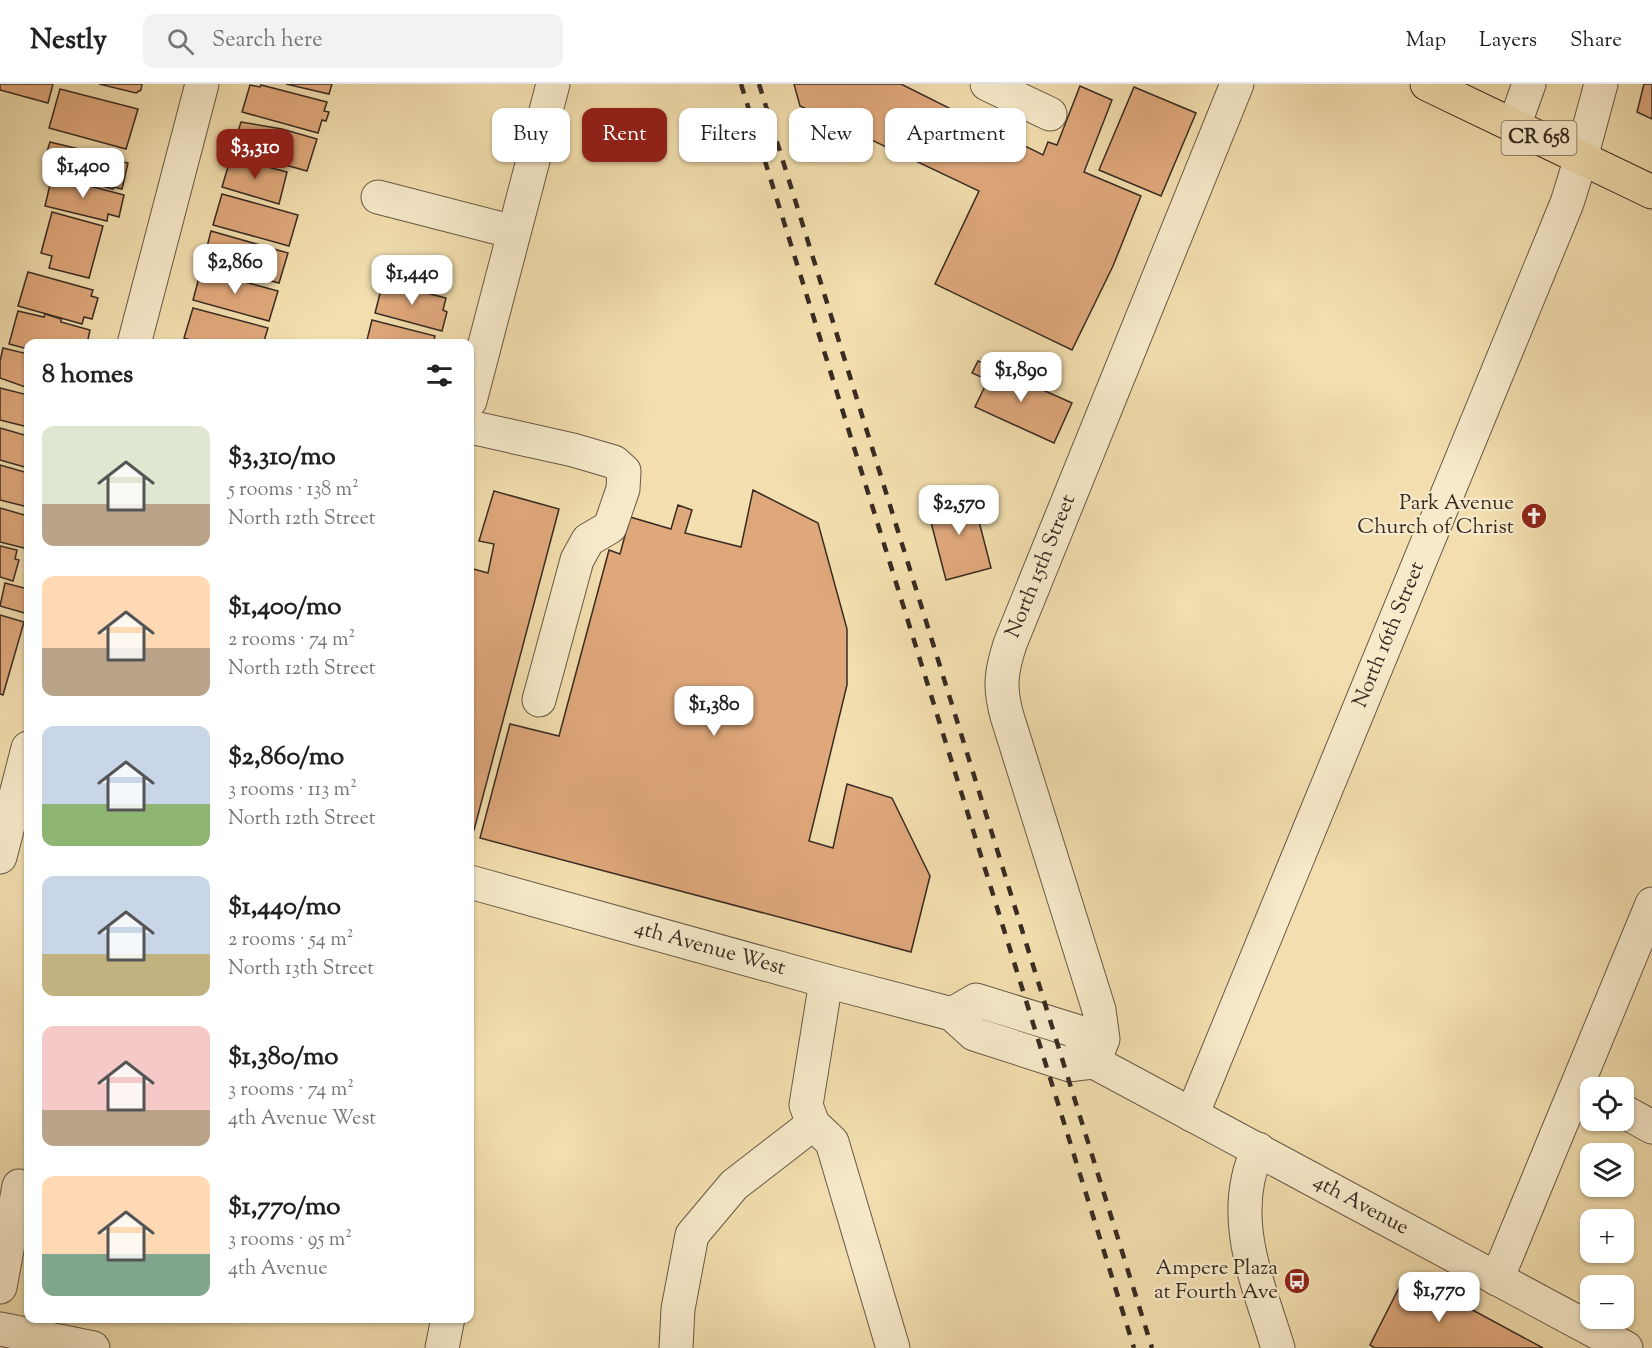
<!DOCTYPE html>
<meta charset="utf-8">
<style>
:root{--surface:#fff;--page:#f2f2f2;--text:#222;--muted:#767676;--line:#e0e0e0;--accent:#8f2418}
body{margin:0;font-family:"Sorts Mill Goudy",serif;background:var(--page);color:var(--text);height:100vh;display:flex;flex-direction:column;font-size:22px;white-space:nowrap}
*{box-sizing:border-box;margin:0}
p{font-size:20px;color:var(--muted)}
.icon{flex:none;width:33px;height:33px;fill:none;stroke:currentColor;stroke-width:2;stroke-linecap:round;stroke-linejoin:round}
.map{position:relative;flex:1;overflow:hidden}
.side{position:absolute;left:24px;top:255px;width:450px;height:984px;display:flex;flex-direction:column;background:var(--surface);border-radius:12px;box-shadow:0 2px 4px #0004}
.side>*{flex:none}
.banner{position:absolute;left:492px;top:24px;width:570px;height:54px;display:flex;gap:12px}
.tools{position:absolute;left:1580px;top:993px;display:grid;gap:12px}
.tools a{display:grid;place-items:center;width:54px;height:54px;border-radius:12px;background:var(--surface);box-shadow:0 2px 4px #0004;font-size:30px}
.price{position:absolute;translate:-50% -51px;padding:0 14px;border-radius:12px;background:#fff;color:#222;font-size:20px;line-height:39px;filter:drop-shadow(0 2px 3px #0008)}
.price::after{content:'';position:absolute;left:50%;top:36px;width:18px;height:14px;margin-left:-9px;background:inherit;clip-path:polygon(0 0,100% 0,50% 100%)}
.price.active{background:var(--accent);color:#fff}
ul{padding:0;list-style:none}
li{display:flex;align-items:center;gap:18px;height:150px;padding:0 18px}
li span{display:grid;place-items:center;flex:none;width:168px;height:120px;border-radius:12px;color:#555}
li>.icon{margin-inline-start:auto}
span .icon{width:72px;height:72px;fill:#fffc;stroke-width:1}
li b{font-size:26px}
h2{display:flex;justify-content:space-between;align-items:center;height:72px;padding:0 18px;font-size:26px}
.tag{padding:0 21px;border-radius:12px;background:var(--surface);box-shadow:0 2px 4px #0004;font-size:21px;line-height:54px}
.tag.active{background:var(--accent);color:#fff}
header{display:flex;align-items:center;gap:36px;box-sizing:border-box;height:84px;padding:0 30px;background:var(--surface);border-bottom:2px solid var(--line)}
header strong{font-size:28px}
nav{display:flex;gap:33px;margin-inline-start:auto;font-size:21px}
.search{width:420px;height:54px;background:var(--page);display:flex;align-items:center;gap:15px;box-sizing:border-box;padding:0 21px;border-radius:12px;color:var(--muted);font-size:22px}
.map>svg:first-child{display:block}
.building{fill:#dfa87b;stroke:#392b23;stroke-width:1.5}
.lines{fill:none;stroke-linecap:round;stroke-linejoin:round}
.minor-casing{stroke:#675846;stroke-width:35}
.major-casing{stroke:#392b23;stroke-width:35}
.minor{stroke:#f7eaca;stroke-width:33}
.major{stroke:#f2deae;stroke-width:33}
.rail{stroke:#392b23;stroke-width:4.5;stroke-dasharray:10 10;stroke-linecap:butt}
.labels{text-anchor:middle;dominant-baseline:central;stroke-width:4.5;stroke-linejoin:round;paint-order:stroke}
.shield{fill:#f7eaca;stroke:#726455;stroke-width:1.5}
.shield-label{font-size:20px;font-weight:bold;fill:#392b23}
.poi-label{font-size:21px;fill:#392b23;stroke:#f7eaca;text-anchor:end}
.street-label{font-size:21px;fill:#392b23;stroke:#f7eaca}
</style>
<header>
<strong>Nestly</strong>
<div class="search"><svg class="icon" aria-label="search" viewBox="0 0 24 24"><circle cx="10" cy="10" r="6"/><path d="M15 15l6 6"/></svg>Search here</div>
<nav><a>Map</a><a>Layers</a><a>Share</a></nav>
</header>
<div class="map">
<svg width="1652" height="1264" viewBox="0 0 1652 1264">
<rect width="100%" height="100%" fill="#f2deae"/>
<filter id="stains"><feTurbulence type="fractalNoise" baseFrequency=".00333" numOctaves="4"/><feColorMatrix values="0 0 0 0 .2 0 0 0 0 .09 0 0 0 0 .02 0 0 0 .5 -.17"/></filter>
<radialGradient id="worn" r=".72"><stop offset=".6" stop-color="#630" stop-opacity="0"/><stop offset="1" stop-color="#630" stop-opacity=".3"/></radialGradient>
<g class="building">
<path d="M0,0H53L48,19L0,6Z"/>
<path d="M99,0H142L141,6L136,9Z"/>
<path d="M286,0H332L329,10Z"/>
<path d="M794,0H901L1043,71L1048,58L1057,61L1080,2L1112,16L1084,88L1141,112L1113,182L1072,266L935,200L979,107L800,22Z"/>
<path d="M1644,0H1652V35L1637,28Z"/>
<path d="M250,1L260,3L261,1L327,18L324,27L329,28L326,37L322,36L318,49L242,28Z"/>
<path d="M1134,3L1196,29L1161,112L1099,86Z"/>
<path d="M60,5L138,25L126,65L49,44Z"/>
<path d="M241,38L282,45L317,55L307,87L232,66Z"/>
<path d="M50,58L120,75L119,77L128,79L122,105L114,103L113,105L60,90L62,83L57,82L59,74L46,71Z"/>
<path d="M231,73L287,88L279,120L222,103Z"/>
<path d="M52,92L124,111L119,133L108,130L107,137L45,122Z"/>
<path d="M222,110L298,131L289,162L213,141Z"/>
<path d="M52,128L103,142L89,194L49,184L52,172L41,169Z"/>
<path d="M211,147L288,169L279,199L203,179Z"/>
<path d="M201,186L278,207L269,237L193,216Z"/>
<path d="M28,188L93,206L91,212L98,214L92,235L84,233L82,240L18,222Z"/>
<path d="M383,198L446,214L443,226L447,228L442,247L375,229Z"/>
<path d="M193,224L268,244L263,260H202L184,254Z"/>
<path d="M18,227L44,233L45,230L61,235V238L90,246L87,260H28V265L9,260Z"/>
<path d="M372,236L435,252L433,260H366Z"/>
<path d="M3,264L28,270V304L0,294V277Z"/>
<path d="M978,277L1072,319L1054,359L975,323L988,296L972,289Z"/>
<path d="M0,304L28,311V343L0,336Z"/>
<path d="M0,344L28,352V384L0,376Z"/>
<path d="M0,381L28,389V423L0,416Z"/>
<path d="M753,406L818,439L847,545V601L809,757L833,764L847,700L892,714L930,792L911,868L480,754L510,640L559,652L609,466L620,470L630,433L671,445L678,421L692,426L685,449L741,463Z"/>
<path d="M494,407L559,425L474,746L470,745V484L488,489L494,460L479,457Z"/>
<path d="M970,408L972,410L991,484L946,496L926,419Z"/>
<path d="M0,424L28,432V465L0,458Z"/>
<path d="M0,462L17,466L15,475L19,476L13,497L0,493Z"/>
<path d="M5,499L28,505V530L0,522Z"/>
<path d="M0,531L24,538L3,611L0,610Z"/>
<path d="M1406,1190L1543,1264H1375L1370,1261Z"/>
</g>
<g class="lines">
<g class="minor-casing">
<g id="minor">
<path d="M987,0L1050,30"/>
<path d="M1514,42L1529,0"/>
<path d="M378,113L514,148"/>
<path d="M134,260L202,0"/>
<path d="M470,317L553,0"/>
<path d="M470,343L573,366L614,378L624,387L623,405L610,443L588,456L577,476L539,616"/>
<path d="M0,773L28,664"/>
<path id="s1" d="M470,798L826,897L952,930L974,950L1070,981L1094,978"/>
<path d="M826,897L806,1021L813,1040L832,1058L893,1264"/>
<path id="s2" d="M952,930L976,916L1076,947L1094,978L1626,1264"/>
<path id="s3" d="M1094,978L1103,955L1099,926L1007,632C999,603 1001,588 1010,560L1237,0"/>
<path d="M1623,1027L1652,1043"/>
<path id="s4" d="M1192,1031L1567,119L1581,74L1601,0"/>
<path d="M1258,1065C1227,1133 1258,1198 1278,1264"/>
<path d="M1497,1195L1652,820"/>
<path d="M0,1203L19,1102"/>
<path d="M0,1245L93,1264"/>
<path d="M442,1264L448,1234"/>
<path d="M676,1264L678,1225L692,1151L734,1101L813,1040"/>
</g>
</g>
<g class="major-casing">
<path id="major" d="M1427,0L1652,108"/>
</g>
<use href="#minor" class="minor"/>
<use href="#major" class="major"/>
<g class="rail">
<path d="M741,0L1134,1264"/>
<path d="M759,0L1152,1264"/>
</g>
</g>
<defs>
<g id="church-disc" transform="scale(1.35)"><circle r="9.5" fill="#8f2418" stroke="#f7eaca"/><path d="M-1.2-6h2.4v3.5h3.3v2.4h-3.3V6h-2.4V-.1h-3.3v-2.4h3.3Z" fill="#fff"/></g>
<g id="bus-disc" transform="scale(1.35)"><circle r="9.5" fill="#8f2418" stroke="#f7eaca"/><path d="M-5-6H5V4H4V6H2V4H-2V6H-4V4H-5ZM-3.5-4V0h7V-4ZM-3.5 1.2v1.5H-2V1.2ZM2 1.2v1.5H3.5V1.2Z" fill="#fff"/></g>
</defs>
<g fill-rule="evenodd">
<use href="#church-disc" x="1534" y="432"/>
<use href="#bus-disc" x="1297" y="1197"/>
</g>
<g class="labels">
<rect class="shield" x="1501.5" y="37" width="75" height="34" rx="4.5"/>
<g class="shield-label">
<text x="1539" y="54">CR 658</text>
</g>
<g class="poi-label">
<text x="1514" y="420">Park Avenue<tspan x="1514" dy="24">Church of Christ</tspan></text>
<text x="1278" y="1185">Ampere Plaza<tspan x="1278" dy="24">at Fourth Ave</tspan></text>
</g>
<g class="street-label">
<text stroke="none"><textPath href="#s3" startOffset="519">North 15th Street</textPath></text>
<text stroke="none"><textPath href="#s4" startOffset="519">North 16th Street</textPath></text>
<text stroke="none"><textPath href="#s1" startOffset="249">4th Avenue West</textPath></text>
<text stroke="none"><textPath href="#s2" startOffset="471">4th Avenue</textPath></text>
</g>
</g>
<rect width="100%" height="100%" filter="url(#stains)"/>
<rect width="100%" height="100%" fill="url(#worn)"/>
</svg>
<div class="tools">
<a><svg class="icon" aria-label="locate" viewBox="0 0 24 24"><circle cx="12" cy="12" r="6"/><path d="M12 2v4M12 18v4M2 12h4M18 12h4"/></svg></a>
<a><svg class="icon" aria-label="layers" viewBox="0 0 24 24"><path d="M12 4l9 5-9 5-9-5zM3 14l9 5 9-5"/></svg></a>
<a>+</a>
<a>−</a>
</div>
<b class="price active" style="left:255px;top:96px">$3,310</b>
<b class="price" style="left:83px;top:115px">$1,400</b>
<b class="price" style="left:235px;top:211px">$2,860</b>
<b class="price" style="left:412px;top:222px">$1,440</b>
<b class="price" style="left:1021px;top:319px">$1,890</b>
<b class="price" style="left:959px;top:452px">$2,570</b>
<b class="price" style="left:714px;top:653px">$1,380</b>
<b class="price" style="left:1439px;top:1239px">$1,770</b>
<div class="banner">
<a class="tag">Buy</a>
<a class="tag active">Rent</a>
<a class="tag">Filters</a>
<a class="tag">New</a>
<a class="tag">Apartment</a>
</div>
<section class="side">
<h2>8 homes<svg class="icon" aria-label="filters" viewBox="0 0 24 24"><path d="M4 7h16M4 17h16"/><circle cx="9" cy="7" r="2"/><circle cx="15" cy="17" r="2"/></svg></h2>
<ul>
<li><span style="background:linear-gradient(#dfe7d0 65%,#b9a48a 0)"><svg class="icon" aria-label="home" viewBox="0 0 24 24"><path d="M3 11l9-7 9 7M6 9v11h12V9"/></svg></span><div><b>$3,310/mo</b><p>5 rooms · 138 m²</p><p>North 12th Street</p></div></li>
<li><span style="background:linear-gradient(#ffd9b3 60%,#b9a48a 0)"><svg class="icon" aria-label="home" viewBox="0 0 24 24"><path d="M3 11l9-7 9 7M6 9v11h12V9"/></svg></span><div><b>$1,400/mo</b><p>2 rooms · 74 m²</p><p>North 12th Street</p></div></li>
<li><span style="background:linear-gradient(#c9d6e8 65%,#8fb573 0)"><svg class="icon" aria-label="home" viewBox="0 0 24 24"><path d="M3 11l9-7 9 7M6 9v11h12V9"/></svg></span><div><b>$2,860/mo</b><p>3 rooms · 113 m²</p><p>North 12th Street</p></div></li>
<li><span style="background:linear-gradient(#c9d6e8 65%,#c2b280 0)"><svg class="icon" aria-label="home" viewBox="0 0 24 24"><path d="M3 11l9-7 9 7M6 9v11h12V9"/></svg></span><div><b>$1,440/mo</b><p>2 rooms · 54 m²</p><p>North 13th Street</p></div></li>
<li><span style="background:linear-gradient(#f6c9c9 70%,#b9a48a 0)"><svg class="icon" aria-label="home" viewBox="0 0 24 24"><path d="M3 11l9-7 9 7M6 9v11h12V9"/></svg></span><div><b>$1,380/mo</b><p>3 rooms · 74 m²</p><p>4th Avenue West</p></div></li>
<li><span style="background:linear-gradient(#ffd9b3 65%,#7fa58c 0)"><svg class="icon" aria-label="home" viewBox="0 0 24 24"><path d="M3 11l9-7 9 7M6 9v11h12V9"/></svg></span><div><b>$1,770/mo</b><p>3 rooms · 95 m²</p><p>4th Avenue</p></div></li>
</ul>
</section>
</div>
